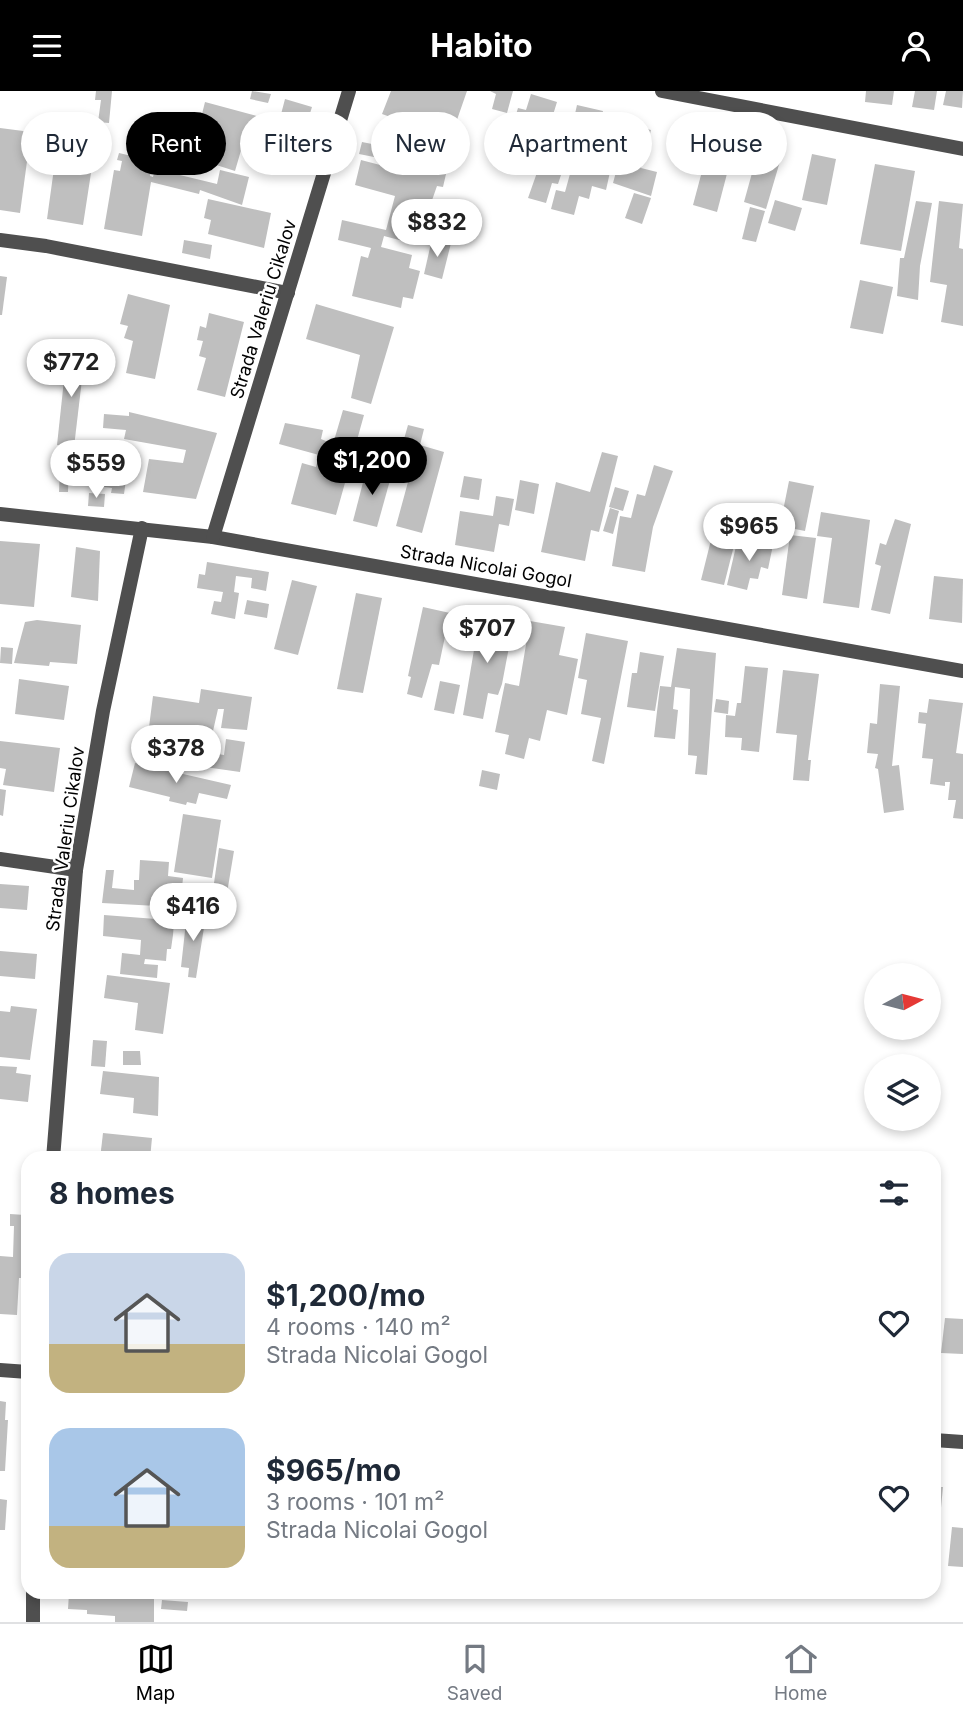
<!DOCTYPE html>
<meta charset="utf-8">
<style>
:root{--surface:#fff;--page:#f2f2f3;--text:#1f2937;--muted:#747a83;--line:#e0e1e3;--accent:#000}
body{margin:0;font-family:Inter,sans-serif;background:var(--page);color:var(--text);height:100vh;display:flex;flex-direction:column;font-size:26px;white-space:nowrap}
*{box-sizing:border-box;margin:0}
p{font-size:23px;color:var(--muted)}
.icon{flex:none;width:38px;height:38px;fill:none;stroke:currentColor;stroke-width:2;stroke-linecap:round;stroke-linejoin:round}
.map{position:relative;flex:1;overflow:hidden}
.sheet{position:absolute;left:21px;top:1060px;width:920px;height:448px;display:flex;flex-direction:column;background:var(--surface);border-radius:21px;box-shadow:0 4px 10px #0003}
.sheet>*{flex:none}
.hud{position:absolute;left:21px;top:21px;width:922px;height:63px;display:flex;gap:14px}
.needle{width:46px;rotate:83deg}
.tools{position:absolute;left:864px;top:872px;display:grid;gap:14px}
.tools a{display:grid;place-items:center;width:77px;height:77px;border-radius:50%;background:var(--surface);box-shadow:0 4px 10px #0003;font-size:35px}
.price{position:absolute;translate:-50% -60px;padding:0 16px;border-radius:24px;background:#fff;color:#222;font-size:23px;line-height:46px;filter:drop-shadow(0 2px 4px #0008)}
.price::after{content:'';position:absolute;left:50%;top:42px;width:21px;height:16px;margin-left:-10px;background:inherit;clip-path:polygon(0 0,100% 0,50% 100%)}
.price.active{background:var(--accent);color:#fff}
ul{padding:0;list-style:none}
li{display:flex;align-items:center;gap:21px;height:175px;padding:0 28px}
li span{display:grid;place-items:center;flex:none;width:196px;height:140px;border-radius:21px;color:#555}
li>.icon{margin-inline-start:auto}
span .icon{width:84px;height:84px;fill:#fffc;stroke-width:1}
li b{font-size:30px}
h2{display:flex;justify-content:space-between;align-items:center;height:84px;padding:0 28px;font-size:30px}
.chip{padding:0 24px;border-radius:32px;background:var(--surface);box-shadow:0 4px 10px #0003;font-size:24px;line-height:63px}
.chip.active{background:var(--accent);color:#fff}
header{display:flex;justify-content:space-between;align-items:center;height:91px;padding:0 28px;background:var(--accent);color:#fff;font-size:32px;font-weight:700}
.menu{display:flex;justify-content:space-around;align-items:center;height:98px;border-top:2px solid var(--line);background:var(--surface);font-size:19px;color:var(--muted)}
.menu a{display:grid;justify-items:center;gap:4px}
.menu .active{color:var(--accent)}
.map>svg:first-child{display:block}
.building{fill:#bfbfbf}
.lines{fill:none;stroke-linecap:round;stroke-linejoin:round}
.minor{stroke:#4f4f4f;stroke-width:14}
.labels{text-anchor:middle;dominant-baseline:central;stroke-width:5;stroke-linejoin:round;paint-order:stroke}
.street-label{font-size:18px;fill:#000;stroke:#fff}
</style>
<header><svg class="icon" aria-label="menu" viewBox="0 0 24 24"><path d="M4 6h16M4 12h16M4 18h16"/></svg>Habito<svg class="icon" aria-label="person" viewBox="0 0 24 24"><circle cx="12" cy="8" r="4"/><path d="M4 21q1-7 8-7t8 7"/></svg></header>
<div class="map">
<svg width="963" height="1531" viewBox="0 0 963 1531">
<rect width="100%" height="100%" fill="#fff"/>
<g class="building">
<path d="M96,0H112L109,32L98,31L101,9H95Z"/>
<path d="M252,0L271,3L268,12L250,8Z"/>
<path d="M391,0H467L442,72L401,57L407,41L418,45L421,37L382,23Z"/>
<path d="M513,0L507,22L492,18L496,3L490,0Z"/>
<path d="M866,0H894L892,14L865,11Z"/>
<path d="M915,0H937L934,19L912,16Z"/>
<path d="M946,0H963L962,17L943,14Z"/>
<path d="M531,3L557,11L538,72L504,62L518,17L526,19Z"/>
<path d="M285,8L312,16L305,38L281,31L302,39L295,62L258,50L257,53L244,49L235,80L207,71L211,56L200,53L204,38L214,42L215,39L199,35L205,11L279,31Z"/>
<path d="M577,14L603,20L590,73L565,67Z"/>
<path d="M629,33L651,39L641,77L657,81L651,105L613,92Z"/>
<path d="M0,37L31,41L20,122L0,119Z"/>
<path d="M101,40L109,41L107,57L95,56L83,134L47,128L55,70L42,68L45,47L90,53L91,46L100,47Z"/>
<path d="M362,51L377,54L374,66L359,63Z"/>
<path d="M760,53L783,60L766,118L744,111Z"/>
<path d="M546,56L557,59L555,65L566,69L558,93L552,92L546,112L528,107Z"/>
<path d="M119,62L153,70L150,85L153,86L155,78L217,93L220,79L249,86L242,114L200,99L199,103L151,91L142,145L104,138L114,79L120,80L122,70L117,69Z"/>
<path d="M812,63L836,68L827,114L802,109Z"/>
<path d="M597,68L612,72L606,99L592,95L589,108L579,105L574,124L551,118L556,99L565,101L573,72L587,76L585,82L593,84Z"/>
<path d="M361,69L403,80L404,72L446,83L443,96L437,95L423,135L412,132L407,151L384,145L381,156L412,164L409,177L420,180L413,208L403,206L401,217L352,205L361,165L368,167L371,157L338,149L342,129L386,139L395,105L355,94Z"/>
<path d="M705,69L729,75L717,121L693,114Z"/>
<path d="M875,73L915,80L901,160L860,153Z"/>
<path d="M634,102L651,107L642,133L625,127Z"/>
<path d="M208,108L271,122L264,157L208,143L211,129L204,127Z"/>
<path d="M775,109L802,117L795,140L768,132Z"/>
<path d="M916,110L932,112L920,175L918,209L897,205L900,167H904Z"/>
<path d="M939,110L963,113L959,157L963,158V235L941,231L947,194L930,191Z"/>
<path d="M750,116L765,120L756,151L742,148Z"/>
<path d="M432,148L451,152L442,188L424,183Z"/>
<path d="M184,149L212,154L210,168L182,162Z"/>
<path d="M0,185L7,186L2,224H0Z"/>
<path d="M860,189L893,196L883,243L850,237Z"/>
<path d="M128,203L170,214L155,288L126,282L133,250L124,247L128,235L120,233Z"/>
<path d="M316,213L394,236L371,313L351,307L360,264L306,248Z"/>
<path d="M209,222L244,231L225,306L197,299L206,267L199,265L203,250L197,249L200,235L206,237Z"/>
<path d="M67,261L85,263L74,356L57,354Z"/>
<path d="M343,319L364,324L336,424L291,413L302,372L316,376L319,364L279,353L285,332L323,339L321,348L333,353Z"/>
<path d="M129,321L217,342L196,408L143,401L149,368L183,372L186,359L124,348L126,339L103,337L104,323L129,325Z"/>
<path d="M408,334L424,338L420,354L444,361L422,442L396,435L411,380L396,376Z"/>
<path d="M103,350L131,353L124,403L111,402L112,397L91,394L96,361L102,362Z"/>
<path d="M602,361L618,365L599,441L591,439L585,470L541,461L556,391L590,401Z"/>
<path d="M654,374L673,380L653,436L645,481L612,475L620,425L631,427L637,403L645,405Z"/>
<path d="M60,376H69L68,401H59Z"/>
<path d="M367,376L392,382L377,436L353,430Z"/>
<path d="M464,385L482,388L479,409L460,406Z"/>
<path d="M520,389L539,393L534,423L515,419Z"/>
<path d="M789,390L814,395L805,440L780,435Z"/>
<path d="M615,396L629,400L623,420L609,416Z"/>
<path d="M89,402L105,403L104,416L88,415Z"/>
<path d="M496,405L514,408L509,435L499,433L494,461L455,454L460,420L493,425Z"/>
<path d="M610,417L619,420L613,443L603,440Z"/>
<path d="M734,417L743,419L724,494L701,489L718,421L732,424Z"/>
<path d="M821,421L870,429L859,517L823,512L832,447L817,445Z"/>
<path d="M895,428L911,433L890,523L871,519L881,475L875,473L880,452L886,454Z"/>
<path d="M790,444L816,447L807,508L782,504Z"/>
<path d="M0,450L40,453L34,516L0,513Z"/>
<path d="M737,451L773,454L768,478L761,476L758,488L750,487L747,499L727,494Z"/>
<path d="M76,456L100,460L98,510L71,506Z"/>
<path d="M207,471L269,481L266,500L251,497L252,487L236,485L234,501L239,502L235,528L211,523L214,510L221,511L223,501L197,497L199,483L205,484Z"/>
<path d="M934,485L963,488L962,532L929,528Z"/>
<path d="M292,489L317,495L298,564L274,558Z"/>
<path d="M356,502L382,507L363,602L337,598Z"/>
<path d="M247,509L269,513L267,527L244,523Z"/>
<path d="M423,516L450,522L439,574L432,573L422,607L407,603L411,586L408,585Z"/>
<path d="M37,529L81,534L77,573L50,571L49,575L14,572L25,531Z"/>
<path d="M480,529L513,535L502,593L498,604L488,602L483,628L463,624L474,559L466,557L469,544L477,545Z"/>
<path d="M530,530L565,536L559,564L578,568L567,624L547,619L540,650L529,647L524,668L505,663L509,644L495,641L505,592L519,595Z"/>
<path d="M586,542L628,550L604,673L592,670L601,627L581,623L587,589L578,587Z"/>
<path d="M1,556L13,557L12,573L0,572Z"/>
<path d="M677,557L716,562L707,684L695,683L697,665L688,664L690,598L675,596L673,618L678,619L675,648L654,646L660,595L671,596Z"/>
<path d="M640,561L664,565L655,620L627,616L632,582H637Z"/>
<path d="M745,575L768,577L759,661L741,659L742,647L725,646L726,624L735,625L737,612H741Z"/>
<path d="M783,579L819,583L808,669H811L809,690L793,689L797,644L776,642Z"/>
<path d="M19,588L69,595L64,629L15,623Z"/>
<path d="M440,590L460,594L454,623L434,619Z"/>
<path d="M880,593L900,595L892,675L899,674L904,719L884,722L878,678L875,677L878,663L867,662L870,632L877,633Z"/>
<path d="M201,598L252,606L247,639L221,637L224,618H218L213,640L211,662L224,664L226,648L245,651L240,681L205,676V672L181,667L184,649L192,651L193,642L149,636L153,605L199,612Z"/>
<path d="M716,608L729,610L728,623L714,621Z"/>
<path d="M929,608L963,612L956,662L963,663V728L953,727L956,709H948L950,691H945V695L930,693L933,668L922,667L926,633L918,632L919,621L927,622Z"/>
<path d="M0,650L60,657L54,701L3,694L6,678L0,677Z"/>
<path d="M135,672L231,694L227,708L199,702L196,713L187,711L186,714L169,710L170,706L129,696Z"/>
<path d="M482,679L500,683L497,699L479,695Z"/>
<path d="M0,698L6,699L3,725L0,724Z"/>
<path d="M183,723L221,729L212,787L174,781Z"/>
<path d="M219,757L234,760L226,808L212,806Z"/>
<path d="M140,769L169,771L168,785L183,787L180,816L164,815L175,817L173,844L171,858H167L166,870L145,868L144,873L158,874L157,887L120,883L122,862L140,864L141,849L103,845L104,824L156,828L157,815L102,812L106,779H114L112,797L134,799V789H139Z"/>
<path d="M0,793L29,795L27,819L0,817Z"/>
<path d="M187,822L206,824L196,887L188,886L189,877L181,876Z"/>
<path d="M0,860L37,863L35,888L0,885Z"/>
<path d="M107,884L170,892L163,943L135,939L138,912L104,907Z"/>
<path d="M11,915L37,918L30,969L0,966V920L10,921Z"/>
<path d="M93,949L107,950L105,976L91,975Z"/>
<path d="M123,960H140L141,974H123Z"/>
<path d="M0,975L17,976L16,982L31,984L28,1011L0,1008Z"/>
<path d="M103,980L159,986L158,1025L133,1022L134,1007L100,1003Z"/>
<path d="M103,1042L152,1047L150,1068H100Z"/>
<path d="M10,1123L25,1124L22,1187H19L17,1224L0,1223V1165L13,1166L14,1135H10Z"/>
<path d="M934,1192H941L937,1243H934Z"/>
<path d="M945,1227L963,1228V1263L941,1262Z"/>
<path d="M934,1248H939L937,1288H934Z"/>
<path d="M0,1310L6,1311L5,1329H8L5,1380H0Z"/>
<path d="M934,1396H943L937,1458H934Z"/>
<path d="M0,1408L7,1409L5,1439H0Z"/>
<path d="M952,1436L963,1437V1476L948,1475Z"/>
<path d="M69,1502H138V1505H154V1531H115V1525L87,1523V1519L68,1518Z"/>
<path d="M162,1509L188,1511L187,1520L161,1518Z"/>
</g>
<g class="lines">
<g class="minor">
<path d="M662,0L963,58"/>
<path d="M0,149L46,155L288,202"/>
<path d="M0,423L213,446L963,580"/>
<path d="M213,446L349,0"/>
<path d="M0,768L76,779"/>
<path d="M53,1068L76,779L103,620L142,437"/>
<path d="M0,1279L28,1281"/>
<path d="M934,1349L963,1351"/>
<path d="M33,1502V1531"/>
</g>
</g>
<g class="labels">
<g class="street-label">
<text transform="translate(263 218) rotate(-73)">Strada Valeriu Cikalov</text>
<text transform="translate(486 475) rotate(10)">Strada Nicolai Gogol</text>
<text transform="translate(65 748) rotate(-82)">Strada Valeriu Cikalov</text>
</g>
</g>
</svg>
<div class="tools">
<a><svg class="needle" viewBox="-14 -14 28 28"><path d="M0-13l5 13h-10z" fill="#e53935"/><path d="M0 13l5-13h-10z" fill="#747a83"/></svg></a>
<a><svg class="icon" aria-label="layers" viewBox="0 0 24 24"><path d="M12 4l9 5-9 5-9-5zM3 14l9 5 9-5"/></svg></a>
</div>
<b class="price" style="left:437px;top:168px">$832</b>
<b class="price" style="left:71px;top:308px">$772</b>
<b class="price active" style="left:372px;top:406px">$1,200</b>
<b class="price" style="left:96px;top:409px">$559</b>
<b class="price" style="left:749px;top:472px">$965</b>
<b class="price" style="left:487px;top:574px">$707</b>
<b class="price" style="left:176px;top:694px">$378</b>
<b class="price" style="left:193px;top:852px">$416</b>
<div class="hud">
<a class="chip">Buy</a>
<a class="chip active">Rent</a>
<a class="chip">Filters</a>
<a class="chip">New</a>
<a class="chip">Apartment</a>
<a class="chip">House</a>
</div>
<section class="sheet">
<h2>8 homes<svg class="icon" aria-label="filters" viewBox="0 0 24 24"><path d="M4 7h16M4 17h16"/><circle cx="9" cy="7" r="2"/><circle cx="15" cy="17" r="2"/></svg></h2>
<ul>
<li><span style="background:linear-gradient(#c9d6e8 65%,#c2b280 0)"><svg class="icon" aria-label="home" viewBox="0 0 24 24"><path d="M3 11l9-7 9 7M6 9v11h12V9"/></svg></span><div><b>$1,200/mo</b><p>4 rooms · 140 m²</p><p>Strada Nicolai Gogol</p></div><svg class="icon" aria-label="heart" viewBox="0 0 24 24"><path d="M12 20l-8-8c-3-5 5-10 8-4 3-6 11-1 8 4z"/></svg></li>
<li><span style="background:linear-gradient(#a9c7e8 70%,#c2b280 0)"><svg class="icon" aria-label="home" viewBox="0 0 24 24"><path d="M3 11l9-7 9 7M6 9v11h12V9"/></svg></span><div><b>$965/mo</b><p>3 rooms · 101 m²</p><p>Strada Nicolai Gogol</p></div><svg class="icon" aria-label="heart" viewBox="0 0 24 24"><path d="M12 20l-8-8c-3-5 5-10 8-4 3-6 11-1 8 4z"/></svg></li>
</ul>
</section>
</div>
<nav class="menu">
<a class="active"><svg class="icon" aria-label="map" viewBox="0 0 24 24"><path d="M3 6l6-2 6 2 6-2v14l-6 2-6-2-6 2zM9 4v14M15 6v14"/></svg>Map</a>
<a><svg class="icon" aria-label="saved" viewBox="0 0 24 24"><path d="M7 4h10v16l-5-4-5 4z"/></svg>Saved</a>
<a><svg class="icon" aria-label="home" viewBox="0 0 24 24"><path d="M3 11l9-7 9 7M6 9v11h12V9"/></svg>Home</a>
</nav>
